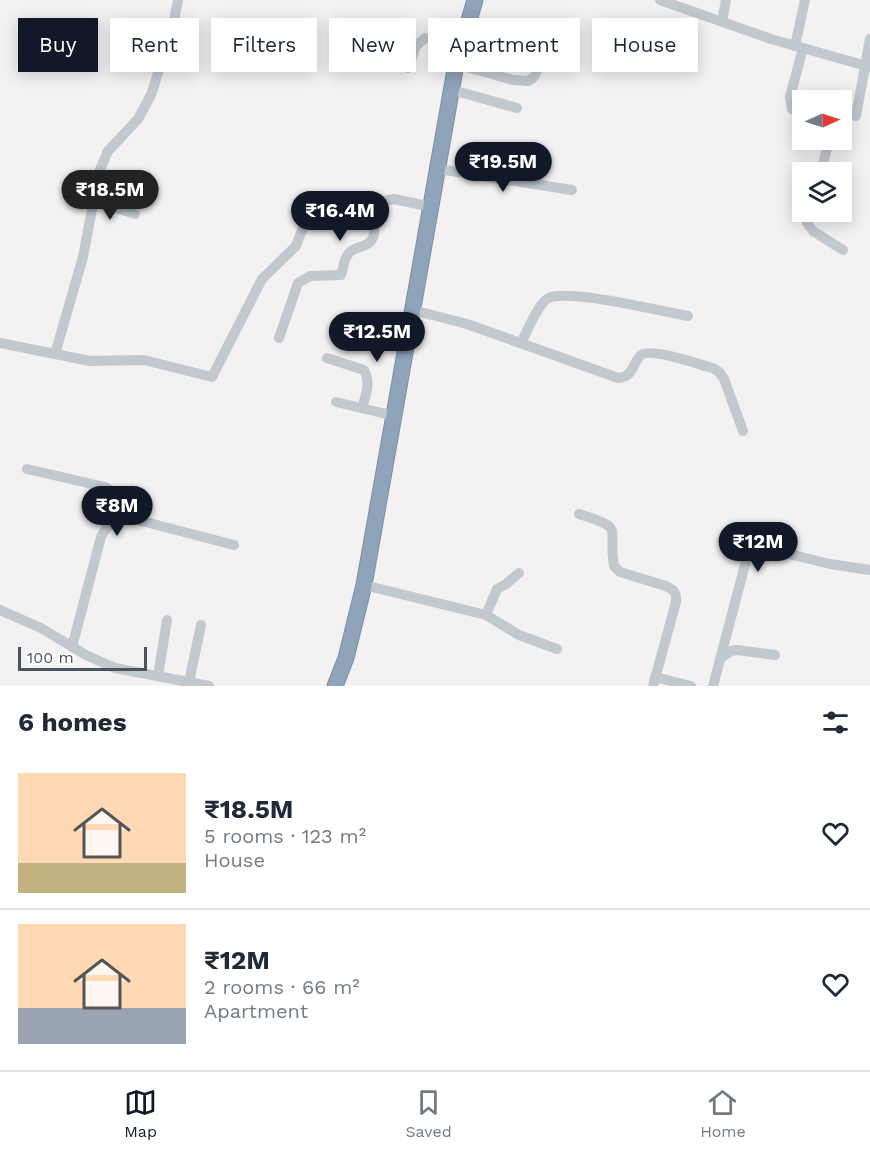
<!DOCTYPE html>
<meta charset="utf-8">
<style>
:root{--surface:#fff;--page:#f6f6f7;--text:#1f2937;--muted:#747a83;--line:#e0e1e3;--accent:#111827}
body{margin:0;font-family:"Work Sans",sans-serif;background:var(--page);color:var(--text);height:100vh;display:flex;flex-direction:column;font-size:22px;white-space:nowrap}
*{box-sizing:border-box;margin:0}
p{font-size:20px;color:var(--muted)}
.icon{flex:none;width:33px;height:33px;fill:none;stroke:currentColor;stroke-width:2;stroke-linecap:round;stroke-linejoin:round}
.map{position:relative;height:686px;overflow:hidden}
.details{display:flex;flex-direction:column;background:var(--surface);flex:1}
.details>*{flex:none}
.top-card{position:absolute;left:18px;top:18px;width:834px;height:54px;display:flex;gap:12px}
.needle{width:39px;rotate:87deg}
.fabs{position:absolute;left:792px;top:90px;display:grid;gap:12px}
.fabs a{display:grid;place-items:center;width:60px;height:60px;border-radius:0px;background:var(--surface);box-shadow:0 3px 15px #0003;font-size:30px}
.scale{position:absolute;left:18px;bottom:15px;width:129px;box-sizing:border-box;padding-left:6px;border:3px solid #4b545c;border-top:0;font-size:16px;line-height:21px;white-space:nowrap;color:#4b545c;-webkit-text-stroke:4px #fff;paint-order:stroke}
.price{position:absolute;translate:-50% -51px;padding:0 14px;border-radius:21px;background:var(--accent);color:#fff;font-size:20px;line-height:39px;filter:drop-shadow(0 2px 3px #0008)}
.price::after{content:'';position:absolute;left:50%;top:36px;width:18px;height:14px;margin-left:-9px;background:inherit;clip-path:polygon(0 0,100% 0,50% 100%)}
.price.on{background:#222;color:#fff}
ul{padding:0;list-style:none}
li{display:flex;align-items:center;gap:18px;height:150px;padding:0 18px}
li+li{border-top:2px solid var(--line)}
li span{display:grid;place-items:center;flex:none;width:168px;height:120px;border-radius:0px;color:#555}
li>.icon{margin-inline-start:auto}
span .icon{width:72px;height:72px;fill:#fffc;stroke-width:1}
li b{font-size:26px}
h2{display:flex;justify-content:space-between;align-items:center;height:72px;padding:0 18px;font-size:26px}
.pill{padding:0 21px;border-radius:0px;background:var(--surface);box-shadow:0 3px 15px #0003;font-size:21px;line-height:54px}
.pill.on{background:var(--accent);color:#fff}
.tabs{display:flex;justify-content:space-around;align-items:center;height:84px;border-top:2px solid var(--line);background:var(--surface);font-size:16px;color:var(--muted)}
.tabs a{display:grid;justify-items:center;gap:3px}
.tabs .on{color:var(--accent)}
.map>svg:first-child{display:block}
.lines{fill:none;stroke-linecap:round;stroke-linejoin:round}
.highway-casing{stroke:#7a8ea5;stroke-width:17}
.minor{stroke:#c1c8ce;stroke-width:10}
.highway{stroke:#8fa3b9;stroke-width:15}
</style>
<div class="map">
<svg width="870" height="686" viewBox="0 0 870 686">
<rect width="100%" height="100%" fill="#f3f1f1"/>
<g class="lines">
<g class="highway-casing">
<path id="highway" d="M335,686L346,658L364,585L456,64L475,0"/>
</g>
<g class="minor">
<path d="M660,0L771,39L870,67"/>
<path d="M722,22L726,0"/>
<path d="M795,46L805,0"/>
<path d="M456,64L513,80L528,81L534,77L547,52"/>
<path d="M408,68L416,46L425,38L460,46"/>
<path d="M452,90L517,108"/>
<path d="M802,116L792,109L790,97L803,48"/>
<path d="M856,116L870,39"/>
<path d="M438,169L572,190"/>
<path d="M821,172L829,140"/>
<path d="M93,201L135,214"/>
<path d="M809,212L807,223L813,231L843,250"/>
<path d="M413,310L467,324L618,378C634,376 631,366 640,356C648,346 700,365 713,368L719,372L724,379L743,431"/>
<path d="M279,338L298,283L310,276L341,275C344,268 343,259 349,253C358,244 371,249 374,234C375,226 374,222 370,216L385,201L394,199L432,207"/>
<path d="M0,343L90,361L144,360L212,377L262,279L296,246L310,209L313,204C323,201 358,213 370,216"/>
<path d="M521,343C527,332 537,306 547,299C564,287 664,312 688,316"/>
<path d="M55,354L83,257L99,172L108,151L138,119L151,95L173,25L178,0"/>
<path d="M327,358L364,370C371,382 366,395 362,408"/>
<path d="M336,402L395,416"/>
<path d="M27,469L105,487L112,491L141,521"/>
<path d="M579,514C627,529 607,526 614,566L620,572L666,586C674,590 677,593 676,602L653,686"/>
<path d="M364,585L486,615L519,635L557,649"/>
<path d="M0,610L41,628L86,655L115,668L209,686"/>
<path d="M486,615L497,589L506,584L519,573"/>
<path d="M72,647L101,537C108,524 114,517 130,518L234,545"/>
<path d="M721,658L731,651L737,650L775,655"/>
<path d="M158,676L167,620"/>
<path d="M655,677L691,686"/>
<path d="M189,682L201,625"/>
<path d="M713,686L746,561L751,553L756,548L761,547L830,564L870,570"/>
</g>
<use href="#highway" class="highway"/>
</g>
</svg>
<div class="fabs">
<a><svg class="needle" viewBox="-14 -14 28 28"><path d="M0-13l5 13h-10z" fill="#e53935"/><path d="M0 13l5-13h-10z" fill="#747a83"/></svg></a>
<a><svg class="icon" aria-label="layers" viewBox="0 0 24 24"><path d="M12 4l9 5-9 5-9-5zM3 14l9 5 9-5"/></svg></a>
</div>
<div class="scale">100 m</div>
<b class="price" style="left:503px;top:193px">₹19.5M</b>
<b class="price on" style="left:110px;top:221px">₹18.5M</b>
<b class="price" style="left:340px;top:242px">₹16.4M</b>
<b class="price" style="left:377px;top:363px">₹12.5M</b>
<b class="price" style="left:117px;top:537px">₹8M</b>
<b class="price" style="left:758px;top:573px">₹12M</b>
<div class="top-card">
<a class="pill on">Buy</a>
<a class="pill">Rent</a>
<a class="pill">Filters</a>
<a class="pill">New</a>
<a class="pill">Apartment</a>
<a class="pill">House</a>
</div>
</div>
<section class="details">
<h2>6 homes<svg class="icon" aria-label="filters" viewBox="0 0 24 24"><path d="M4 7h16M4 17h16"/><circle cx="9" cy="7" r="2"/><circle cx="15" cy="17" r="2"/></svg></h2>
<ul>
<li><span style="background:linear-gradient(#ffd9b3 75%,#c2b280 0)"><svg class="icon" aria-label="home" viewBox="0 0 24 24"><path d="M3 11l9-7 9 7M6 9v11h12V9"/></svg></span><div><b>₹18.5M</b><p>5 rooms · 123 m²</p><p>House</p></div><svg class="icon" aria-label="heart" viewBox="0 0 24 24"><path d="M12 20l-8-8c-3-5 5-10 8-4 3-6 11-1 8 4z"/></svg></li>
<li><span style="background:linear-gradient(#ffd9b3 70%,#9aa5b1 0)"><svg class="icon" aria-label="home" viewBox="0 0 24 24"><path d="M3 11l9-7 9 7M6 9v11h12V9"/></svg></span><div><b>₹12M</b><p>2 rooms · 66 m²</p><p>Apartment</p></div><svg class="icon" aria-label="heart" viewBox="0 0 24 24"><path d="M12 20l-8-8c-3-5 5-10 8-4 3-6 11-1 8 4z"/></svg></li>
</ul>
</section>
<nav class="tabs">
<a class="on"><svg class="icon" aria-label="map" viewBox="0 0 24 24"><path d="M3 6l6-2 6 2 6-2v14l-6 2-6-2-6 2zM9 4v14M15 6v14"/></svg>Map</a>
<a><svg class="icon" aria-label="saved" viewBox="0 0 24 24"><path d="M7 4h10v16l-5-4-5 4z"/></svg>Saved</a>
<a><svg class="icon" aria-label="home" viewBox="0 0 24 24"><path d="M3 11l9-7 9 7M6 9v11h12V9"/></svg>Home</a>
</nav>
